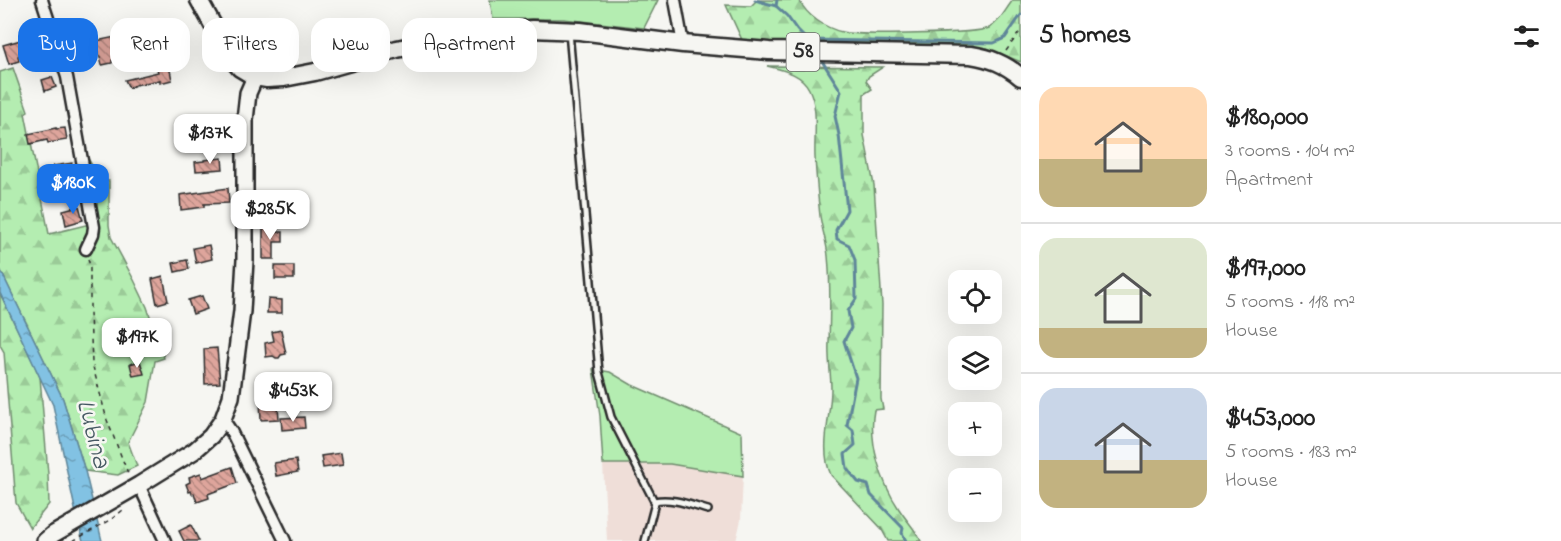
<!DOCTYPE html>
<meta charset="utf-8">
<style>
:root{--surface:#fff;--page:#f2f2f2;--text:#222;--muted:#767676;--line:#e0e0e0;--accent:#1a73e8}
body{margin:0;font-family:"Indie Flower",sans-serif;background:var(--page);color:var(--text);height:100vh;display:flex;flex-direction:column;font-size:22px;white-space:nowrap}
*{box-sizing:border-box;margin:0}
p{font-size:20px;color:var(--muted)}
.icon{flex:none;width:33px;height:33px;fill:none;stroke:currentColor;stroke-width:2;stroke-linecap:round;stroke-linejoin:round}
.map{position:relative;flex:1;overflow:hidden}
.side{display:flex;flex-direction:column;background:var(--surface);width:540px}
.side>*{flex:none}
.top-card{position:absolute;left:18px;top:18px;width:570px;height:54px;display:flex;gap:12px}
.fabs{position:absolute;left:948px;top:270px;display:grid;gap:12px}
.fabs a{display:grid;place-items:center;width:54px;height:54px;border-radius:12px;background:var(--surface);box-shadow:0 6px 24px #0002;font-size:30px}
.price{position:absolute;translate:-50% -51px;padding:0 14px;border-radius:12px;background:#fff;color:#222;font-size:20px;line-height:39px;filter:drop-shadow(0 2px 3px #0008)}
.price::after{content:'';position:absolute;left:50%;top:36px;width:18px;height:14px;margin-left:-9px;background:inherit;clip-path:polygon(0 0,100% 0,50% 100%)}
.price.current{background:var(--accent);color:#fff}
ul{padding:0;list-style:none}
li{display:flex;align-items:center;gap:18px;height:150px;padding:0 18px}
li+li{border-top:2px solid var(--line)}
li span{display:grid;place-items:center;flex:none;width:168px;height:120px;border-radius:18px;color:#555}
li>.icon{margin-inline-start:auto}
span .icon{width:72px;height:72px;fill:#fffc;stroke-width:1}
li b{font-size:26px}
h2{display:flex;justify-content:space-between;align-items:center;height:72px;padding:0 18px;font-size:26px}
.chip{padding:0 21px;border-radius:18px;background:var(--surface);box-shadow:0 6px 24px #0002;font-size:21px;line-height:54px}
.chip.current{background:var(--accent);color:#fff}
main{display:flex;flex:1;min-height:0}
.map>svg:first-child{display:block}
.built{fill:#efded8}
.green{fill:#b4edb1;stroke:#708c6e;stroke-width:1.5}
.forest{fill:url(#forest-firs);stroke:#708c6e;stroke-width:1.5}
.water{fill:url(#water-ripples);stroke:#5f8699;stroke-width:1.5}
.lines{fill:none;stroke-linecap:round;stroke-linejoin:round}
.stream{stroke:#5f8699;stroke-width:3}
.building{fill:url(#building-back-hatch);stroke:#2b2b2b;stroke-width:1.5}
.lane-casing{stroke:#2b2b2b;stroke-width:10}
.street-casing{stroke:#2b2b2b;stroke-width:15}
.secondary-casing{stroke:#2b2b2b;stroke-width:20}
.primary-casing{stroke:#2b2b2b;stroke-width:21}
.path{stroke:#2b2b2b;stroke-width:1.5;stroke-dasharray:4.5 4.5;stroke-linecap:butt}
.lane{stroke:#f6f6f2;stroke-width:5}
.street{stroke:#f6f6f2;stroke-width:10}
.secondary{stroke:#f6f6f2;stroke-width:15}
.primary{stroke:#f6f6f2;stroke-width:16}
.labels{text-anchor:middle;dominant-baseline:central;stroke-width:5;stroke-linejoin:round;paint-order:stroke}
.shield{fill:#f6f6f2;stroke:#686867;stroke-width:1.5}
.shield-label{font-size:22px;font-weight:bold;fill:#2b2b2b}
.water-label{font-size:26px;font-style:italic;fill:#455862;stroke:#f6f6f2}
</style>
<main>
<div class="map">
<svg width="1021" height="541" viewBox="0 0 1021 541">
<defs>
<pattern id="forest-firs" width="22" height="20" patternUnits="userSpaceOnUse" patternTransform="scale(1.5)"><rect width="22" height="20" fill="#b4edb1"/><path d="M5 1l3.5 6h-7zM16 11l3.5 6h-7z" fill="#9bcb98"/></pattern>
<pattern id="water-ripples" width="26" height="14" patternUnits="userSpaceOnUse" patternTransform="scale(1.5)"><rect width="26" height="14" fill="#82c2e3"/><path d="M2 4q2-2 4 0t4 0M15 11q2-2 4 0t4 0" fill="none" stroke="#6b9eb8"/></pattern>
<pattern id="building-back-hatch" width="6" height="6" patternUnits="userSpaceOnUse" patternTransform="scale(1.5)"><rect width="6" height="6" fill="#dea59c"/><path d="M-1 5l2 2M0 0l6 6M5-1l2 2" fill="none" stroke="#b4877f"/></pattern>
</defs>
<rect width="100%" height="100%" fill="#f6f6f2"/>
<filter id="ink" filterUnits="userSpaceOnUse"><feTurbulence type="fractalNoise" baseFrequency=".0167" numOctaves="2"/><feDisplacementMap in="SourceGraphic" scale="12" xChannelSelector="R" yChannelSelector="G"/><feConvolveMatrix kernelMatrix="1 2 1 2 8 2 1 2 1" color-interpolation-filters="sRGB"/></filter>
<g filter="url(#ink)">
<path class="built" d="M603,464H670L743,476L741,520L736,541H607Z"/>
<g class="green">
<path d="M490,0H658L644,28L564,19H493Z"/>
<path d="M593,369L610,372L632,385L742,433L743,476L670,464H603L600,416Z"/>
</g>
<g class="forest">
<path d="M757,0H799C807,16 825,28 842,32C858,36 977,34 989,28C1000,22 1005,10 1013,0H1021V62L987,48L792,45L743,42L726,5L751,6Z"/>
<path d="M767,66L883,67L869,76L866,81L872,89L864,94V135L874,185L882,305L881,399L883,409L874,410C868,442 881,482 899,509C906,520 915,529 921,541H888L881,528L831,475C819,450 831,415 831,389C831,374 828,358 829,343C830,314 831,285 828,256C827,243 822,230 820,216C818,197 816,176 815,157C814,135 819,109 809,89C801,73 782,70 767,66Z"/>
<path d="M13,68L28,111L25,113L49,234L90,224L79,162L89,160L101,181H109V225L111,237L134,280L147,307L164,358L155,361L148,402L128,442L137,466L118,475L85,471L63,399L0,269V72Z"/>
<path d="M0,293L40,377L48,474L49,504L30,528L16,503L4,352L0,345Z"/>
</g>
<path class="water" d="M0,269L63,399L85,471L102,541H83L75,509L53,405L0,293Z"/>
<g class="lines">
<g class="stream">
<path d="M755,0L776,6"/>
<path d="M777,0L776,6L787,16L797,30L813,46"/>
<path d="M808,40L994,43L1005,38L1021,15"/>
<path d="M822,61L841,91L835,116L839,135L847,210L836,230L837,239L849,245L855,260L856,299L848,311L851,328L844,341L856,378L847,425L853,430L855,445L845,454L847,468L858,482L868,485L871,495L903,528L902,533L906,541"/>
</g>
</g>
<g class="building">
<path d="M38,35L42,48L18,56L19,61L9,64L3,45Z"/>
<path d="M138,35L142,52L112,60V63L102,65L96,41L120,36L121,39Z"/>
<path d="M167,55L172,80L160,83V80L135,85L129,88L125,80L158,72L154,58Z"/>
<path d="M52,77L56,87L45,91L42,80Z"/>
<path d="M56,128V129L65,128L67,140L48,143L47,140L30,144L28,134Z"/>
<path d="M222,158L223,169L196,171L195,162L204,161V160Z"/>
<path d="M72,163L74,177L56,181L53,166Z"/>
<path d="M228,188L229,203L204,204V207L181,210L180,195Z"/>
<path d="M79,206L83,220L66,225L63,210Z"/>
<path d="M263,224H274V232H283V242H274V259H263Z"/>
<path d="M209,245L212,259L196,263L193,248Z"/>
<path d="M187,260L189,269L175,272L173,263Z"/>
<rect x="275" y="266" width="19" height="13"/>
<path d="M163,276L168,301L157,304L152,279Z"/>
<path d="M202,296L207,309L193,314L188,300Z"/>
<path d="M268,299L282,300V313H267Z"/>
<path d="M281,330L286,354L281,355L279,358H276L273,356L266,357L265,343L274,341L272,332Z"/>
<path d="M217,348L220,383L205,384L204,349Z"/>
<path d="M140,361L144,374L133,376L130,364Z"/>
<path d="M274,400V408L278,407L279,419L261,420L260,401Z"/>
<path d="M304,417L305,428L282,430L281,418Z"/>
<path d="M341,453L343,465L323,468L321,456Z"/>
<path d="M296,460L298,472L276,476L274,463Z"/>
<path d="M232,467L237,483L208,494L209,498L197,502L194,493L192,494L191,491L189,492L186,484L190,482L189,477L201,473L202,478Z"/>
<path d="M191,525L199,541H184L179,531Z"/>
</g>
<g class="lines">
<g class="lane-casing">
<g id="lane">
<path d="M569,32L599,372L611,417L655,503L645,541"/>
<path d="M654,501C672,497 690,505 708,510"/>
</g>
</g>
<g class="street-casing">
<g id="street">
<path d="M42,0L67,77L94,227L93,234L86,249"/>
<path d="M675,0L683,44"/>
<path d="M223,419L231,431L285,541"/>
<path d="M139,485L165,541"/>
</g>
</g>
<g class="secondary-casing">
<path id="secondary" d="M45,541L52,535L139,485L194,451L211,436L223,419L231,397L242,311L245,260V120L248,93L255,77"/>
</g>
<g class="primary-casing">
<path id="primary" d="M199,0L230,56L240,68L255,77L267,79L284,78L315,72L397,49L464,35L532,29L580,31L683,44L769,51L971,55C991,58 1005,64 1021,77"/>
</g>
<g class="path">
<path d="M1006,51L1021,30"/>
<path d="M88,259L90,266V313L92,363L107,420L129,476"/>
<path d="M73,541L113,518L123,510"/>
</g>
<use href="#lane" class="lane"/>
<use href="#street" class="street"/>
<use href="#secondary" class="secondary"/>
<use href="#primary" class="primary"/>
</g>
</g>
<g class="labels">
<rect class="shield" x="786.5" y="33" width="33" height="38" rx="4.5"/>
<g class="shield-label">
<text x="803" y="52">58</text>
</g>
<g class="water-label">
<text transform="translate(92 434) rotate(75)">Lubina</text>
</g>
</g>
</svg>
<div class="fabs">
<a><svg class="icon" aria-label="locate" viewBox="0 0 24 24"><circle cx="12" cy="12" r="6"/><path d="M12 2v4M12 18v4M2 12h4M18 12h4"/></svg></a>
<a><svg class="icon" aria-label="layers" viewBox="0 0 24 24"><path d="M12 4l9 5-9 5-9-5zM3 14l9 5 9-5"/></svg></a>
<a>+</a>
<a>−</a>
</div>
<b class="price" style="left:210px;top:165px">$137K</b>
<b class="price current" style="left:73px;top:215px">$180K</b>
<b class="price" style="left:270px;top:241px">$285K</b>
<b class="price" style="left:137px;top:369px">$197K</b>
<b class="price" style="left:293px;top:423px">$453K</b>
<div class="top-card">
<a class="chip current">Buy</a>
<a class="chip">Rent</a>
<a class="chip">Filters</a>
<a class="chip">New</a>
<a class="chip">Apartment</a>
</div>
</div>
<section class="side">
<h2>5 homes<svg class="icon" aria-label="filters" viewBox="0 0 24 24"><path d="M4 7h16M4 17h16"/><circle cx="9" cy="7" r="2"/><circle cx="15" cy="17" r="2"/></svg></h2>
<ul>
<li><span style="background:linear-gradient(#ffd9b3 60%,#c2b280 0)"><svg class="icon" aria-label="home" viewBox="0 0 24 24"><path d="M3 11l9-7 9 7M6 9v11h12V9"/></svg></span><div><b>$180,000</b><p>3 rooms · 104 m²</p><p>Apartment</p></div></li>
<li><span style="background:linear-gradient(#dfe7d0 75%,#c2b280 0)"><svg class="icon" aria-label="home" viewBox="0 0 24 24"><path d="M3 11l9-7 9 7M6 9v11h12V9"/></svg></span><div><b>$197,000</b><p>5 rooms · 118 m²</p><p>House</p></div></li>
<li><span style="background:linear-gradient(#c9d6e8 60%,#c2b280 0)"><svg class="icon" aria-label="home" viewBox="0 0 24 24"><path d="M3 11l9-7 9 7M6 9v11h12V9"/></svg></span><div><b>$453,000</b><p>5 rooms · 183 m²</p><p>House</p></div></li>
</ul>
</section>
</main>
